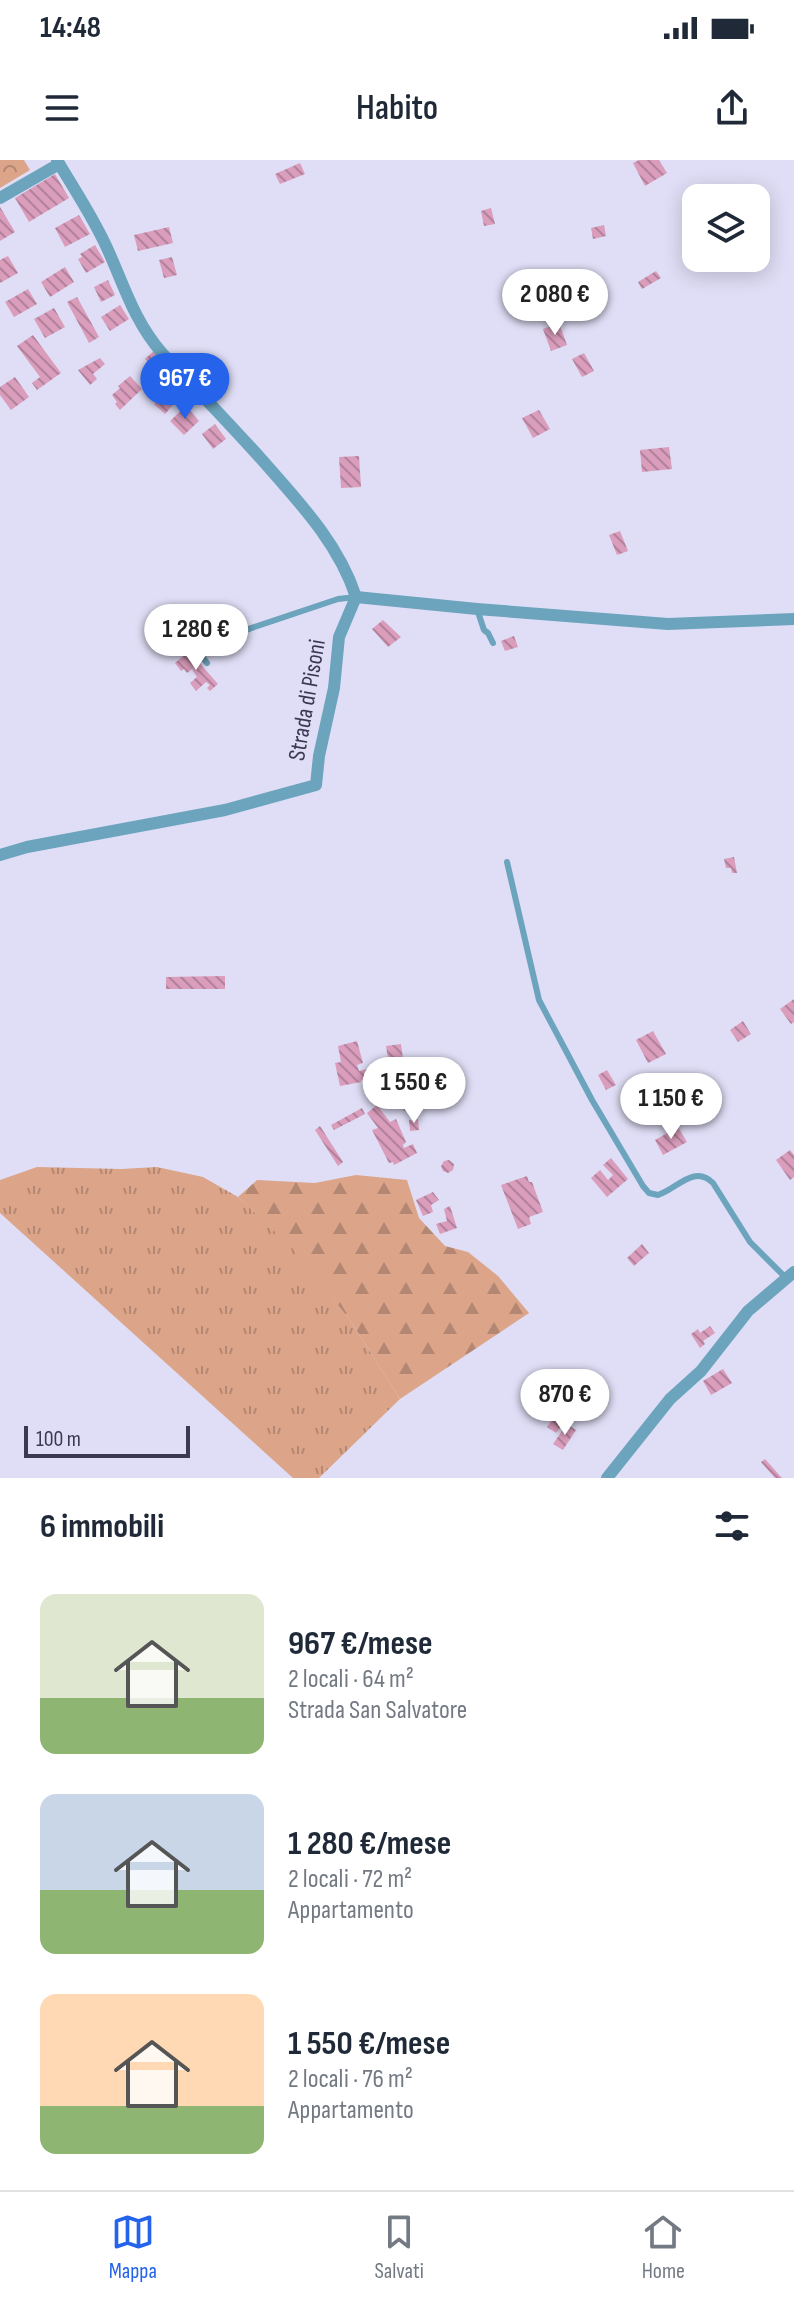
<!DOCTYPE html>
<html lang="it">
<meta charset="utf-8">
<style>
:root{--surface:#fff;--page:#f6f6f7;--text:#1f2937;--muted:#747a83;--line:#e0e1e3;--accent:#2563eb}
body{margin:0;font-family:"Sofia Sans Condensed",sans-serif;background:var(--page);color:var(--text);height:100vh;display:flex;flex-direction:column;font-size:30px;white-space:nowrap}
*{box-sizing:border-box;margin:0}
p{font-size:26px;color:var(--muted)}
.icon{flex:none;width:44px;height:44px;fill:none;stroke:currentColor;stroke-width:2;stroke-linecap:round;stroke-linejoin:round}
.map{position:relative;height:1318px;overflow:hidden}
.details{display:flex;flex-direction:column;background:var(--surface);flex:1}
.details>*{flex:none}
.controls{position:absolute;left:682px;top:24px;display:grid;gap:16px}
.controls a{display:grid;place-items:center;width:88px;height:88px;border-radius:16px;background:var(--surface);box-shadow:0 4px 20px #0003;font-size:40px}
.scale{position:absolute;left:24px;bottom:20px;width:166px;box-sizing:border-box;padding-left:8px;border:4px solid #3b3951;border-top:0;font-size:22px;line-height:28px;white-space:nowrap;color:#3b3951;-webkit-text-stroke:6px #dfdef6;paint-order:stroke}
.price{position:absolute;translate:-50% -68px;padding:0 18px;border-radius:28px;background:#fff;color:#222;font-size:26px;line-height:52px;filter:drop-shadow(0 2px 4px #0008)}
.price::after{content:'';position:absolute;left:50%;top:48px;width:24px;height:18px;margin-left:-12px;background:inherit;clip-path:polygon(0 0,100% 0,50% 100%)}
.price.on{background:var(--accent);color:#fff}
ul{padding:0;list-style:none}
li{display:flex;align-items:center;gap:24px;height:200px;padding:0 40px}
li span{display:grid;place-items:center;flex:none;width:224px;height:160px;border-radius:16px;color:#555}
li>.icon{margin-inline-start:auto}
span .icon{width:96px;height:96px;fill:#fffc;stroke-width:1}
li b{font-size:34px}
h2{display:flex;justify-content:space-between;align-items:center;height:96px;padding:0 40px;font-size:34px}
.status{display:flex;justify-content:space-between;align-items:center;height:56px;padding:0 40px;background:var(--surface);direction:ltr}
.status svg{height:22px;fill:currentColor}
header{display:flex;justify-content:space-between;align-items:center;height:104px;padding:0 40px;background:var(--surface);font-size:36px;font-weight:600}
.dock{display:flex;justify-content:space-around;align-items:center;height:112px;border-top:2px solid var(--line);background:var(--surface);font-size:22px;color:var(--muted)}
.dock a{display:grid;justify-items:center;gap:4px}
.dock .on{color:var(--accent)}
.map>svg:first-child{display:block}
.grass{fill:url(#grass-tufts)}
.forest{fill:url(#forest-firs)}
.park{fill:url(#park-crowns)}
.building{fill:url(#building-back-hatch)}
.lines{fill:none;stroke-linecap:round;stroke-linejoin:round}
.lane{stroke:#6ca4bd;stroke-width:6}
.street{stroke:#6ca4bd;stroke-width:12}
.labels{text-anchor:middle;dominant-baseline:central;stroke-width:6;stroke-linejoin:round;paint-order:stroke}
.street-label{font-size:24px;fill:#3b3951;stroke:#dfdef6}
</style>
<div class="status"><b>14:48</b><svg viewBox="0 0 49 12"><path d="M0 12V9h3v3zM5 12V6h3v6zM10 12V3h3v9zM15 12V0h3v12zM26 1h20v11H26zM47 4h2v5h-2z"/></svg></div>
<header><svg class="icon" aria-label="menu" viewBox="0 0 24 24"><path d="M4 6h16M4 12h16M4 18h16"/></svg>Habito<svg class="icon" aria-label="share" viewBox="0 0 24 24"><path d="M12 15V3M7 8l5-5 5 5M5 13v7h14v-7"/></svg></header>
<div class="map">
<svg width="794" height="1318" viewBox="0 0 794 1318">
<defs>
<pattern id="grass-tufts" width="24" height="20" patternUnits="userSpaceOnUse" patternTransform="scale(2)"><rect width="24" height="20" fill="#dca489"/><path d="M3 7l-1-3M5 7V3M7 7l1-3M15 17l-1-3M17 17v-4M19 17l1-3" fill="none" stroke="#b48772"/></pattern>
<pattern id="forest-firs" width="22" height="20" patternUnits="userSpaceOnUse" patternTransform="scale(2)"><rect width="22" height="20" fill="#dca489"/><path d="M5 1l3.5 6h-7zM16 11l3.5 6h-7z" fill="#b48772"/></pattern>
<pattern id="park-crowns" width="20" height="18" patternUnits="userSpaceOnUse" patternTransform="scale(2)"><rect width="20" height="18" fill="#dca489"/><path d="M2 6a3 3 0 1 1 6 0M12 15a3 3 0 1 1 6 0" fill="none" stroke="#b48772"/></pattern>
<pattern id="building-back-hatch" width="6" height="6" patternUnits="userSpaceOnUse" patternTransform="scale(2)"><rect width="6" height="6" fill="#da9dbc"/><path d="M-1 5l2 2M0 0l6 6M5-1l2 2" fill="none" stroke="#b2819b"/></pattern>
</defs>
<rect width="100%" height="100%" fill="#dfdef6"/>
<path class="grass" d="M37,1007L121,1009L157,1007L203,1017L238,1037L293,1088L350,1160L400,1239L319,1318H293L0,1053V1020Z"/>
<path class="forest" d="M356,1015L407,1020L419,1058L445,1086L468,1092L498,1116L529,1153L400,1239L350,1160L293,1089L238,1037L257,1020L315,1023Z"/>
<path class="park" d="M0,0H24L30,10L0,28Z"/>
<g class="building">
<path d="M639,0H659L667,13L645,26L633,3Z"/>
<path d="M300,3L305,14L280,24L275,14Z"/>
<path d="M55,14L69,38L29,62L15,38Z"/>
<path d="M0,47L15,72L0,81Z"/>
<path d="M491,48L495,64L484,66L481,51Z"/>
<path d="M79,55L90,74L65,87L55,68Z"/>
<path d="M604,65L606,76L593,79L591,68Z"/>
<path d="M169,67L173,83L138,91L134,75Z"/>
<path d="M95,85L105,102L86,113L78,99L82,97L80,94Z"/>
<path d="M8,96L18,113L0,123V100Z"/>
<path d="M172,97L177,115L164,118L159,100Z"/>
<path d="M65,107L74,122L50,137L41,122Z"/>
<path d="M656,111L661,118L642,129L638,122Z"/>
<path d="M108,120L115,135L101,142L94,127Z"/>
<path d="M28,129L37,144L14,157L5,142Z"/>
<path d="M77,137L99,177L89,183L67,142Z"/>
<path d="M120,145L129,159L110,171L101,157Z"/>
<path d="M54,148L65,167L45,178L34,159Z"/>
<path d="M559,163L567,185L551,191L543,169Z"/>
<path d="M33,175L61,213L37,230L32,223L40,217L17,186Z"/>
<path d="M156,189L170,203L159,214L145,199Z"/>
<path d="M584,193L594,211L582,217L572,199Z"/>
<path d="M100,198L105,204L93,214L97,219L90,225L78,210Z"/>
<path d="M130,216L142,229L120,250L115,244L117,242L112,235L120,228L118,226Z"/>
<path d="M15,217L29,237L11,250L0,235V227Z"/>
<path d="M167,229L178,239L165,254L154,244Z"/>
<path d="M186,246L199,261L184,275L170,261Z"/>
<path d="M539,250L550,269L533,278L522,258Z"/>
<path d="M215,264L226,279L213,289L202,274Z"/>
<path d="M669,287L672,309L642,312L640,290Z"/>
<path d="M359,296L361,327L341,328L339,297Z"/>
<path d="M620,371L628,391L617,395L609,375Z"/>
<path d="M383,460L401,477L388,487L372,469Z"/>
<path d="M514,476L518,487L505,491L501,481Z"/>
<path d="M189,491L218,524L210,531L207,528L210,525L206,522L196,531L190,523L197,517L192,509L187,513L184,509L181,511L175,503Z"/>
<path d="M734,697L737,713H732L731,708H726L724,699Z"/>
<path d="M225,816V829H166V817Z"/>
<path d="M794,839V862L791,864L780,849Z"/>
<path d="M743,861L751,874L738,882L730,870Z"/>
<path d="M653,871L666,894L648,903L636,880Z"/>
<path d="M357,881L363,903L357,905L359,911L367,909L369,918L361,920V922L340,926L335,903L341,902L338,886Z"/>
<path d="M401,884L405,914L400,915L401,924H408L414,950L404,951L402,945L386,947L384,937L379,942L375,938L383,928L379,905L389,904L386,886Z"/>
<path d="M607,910L616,925L606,930L598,915Z"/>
<path d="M377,945L390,962L396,959L406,982L403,985L404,988L413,984L417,993L394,1005L393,1002L389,1003L372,970L378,968L367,953Z"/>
<path d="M362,948L365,954L334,970L331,965Z"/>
<path d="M418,959L419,970L410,971L409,960Z"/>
<path d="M320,966L343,1002L338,1006L315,970Z"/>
<path d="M678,967L687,982L663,995L655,980Z"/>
<path d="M790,990L794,995V1017L790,1020L776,1000Z"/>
<path d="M611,998L628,1019L607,1037L591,1018L600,1010L608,1020L613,1015L603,1005Z"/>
<path d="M449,1000L454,1004L453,1010L448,1013L443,1011L441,1006L444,1001Z"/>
<path d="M527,1016L529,1022H532L543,1052L529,1057L531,1064L518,1069L501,1025Z"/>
<path d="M433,1032L439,1040L431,1045L433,1052L423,1056L416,1040Z"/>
<path d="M450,1046L457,1068L440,1074L436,1064L447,1061L444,1049Z"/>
<path d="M642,1084L649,1093L634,1106L627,1098Z"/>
<path d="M710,1166L715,1173L703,1181L705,1184L700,1188L691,1174L698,1169L700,1173Z"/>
<path d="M723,1209L732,1223L711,1235L703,1221Z"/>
<path d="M554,1257L563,1264L556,1273L547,1267Z"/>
<path d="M567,1264L576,1270L563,1290L553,1284Z"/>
<path d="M765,1299L782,1318H775L761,1302Z"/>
</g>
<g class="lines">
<g class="lane">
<path d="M477,449L484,470L488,473L493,483"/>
<path d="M207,503L195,487L338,439L356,437"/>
<path d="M507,702L539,840L592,940L643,1026L649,1033L658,1035C677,1029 694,1004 713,1023L750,1082L787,1119"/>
</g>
<g class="street">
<path d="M57,0C74,29 93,57 107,88C124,125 134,161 162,193C196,229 230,264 263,301C299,342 339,384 356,437"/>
<path d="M0,38L59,4"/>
<path d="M356,437L477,449L668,464L794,459"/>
<path d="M0,695L27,687L225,650L316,625L319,596L334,528L339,477L356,437"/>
<path d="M607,1318L670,1239L701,1211L748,1151L794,1112"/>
</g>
</g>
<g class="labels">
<g class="street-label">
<text transform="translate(307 540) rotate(-80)">Strada di Pisoni</text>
</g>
</g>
</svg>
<div class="controls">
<a><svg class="icon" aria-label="layers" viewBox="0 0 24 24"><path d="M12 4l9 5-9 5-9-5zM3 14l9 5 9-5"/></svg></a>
</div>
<div class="scale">100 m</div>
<b class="price" style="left:555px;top:177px">2 080 €</b>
<b class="price on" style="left:185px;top:261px">967 €</b>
<b class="price" style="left:196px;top:512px">1 280 €</b>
<b class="price" style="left:414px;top:965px">1 550 €</b>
<b class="price" style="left:671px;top:981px">1 150 €</b>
<b class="price" style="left:565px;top:1277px">870 €</b>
</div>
<section class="details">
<h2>6 immobili<svg class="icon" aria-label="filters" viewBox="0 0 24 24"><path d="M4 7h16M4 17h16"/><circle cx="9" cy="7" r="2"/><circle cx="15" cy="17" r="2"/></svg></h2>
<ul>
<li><span style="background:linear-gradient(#dfe7d0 65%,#8fb573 0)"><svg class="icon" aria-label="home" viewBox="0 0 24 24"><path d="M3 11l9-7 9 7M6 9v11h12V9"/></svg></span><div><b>967 €/mese</b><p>2 locali · 64 m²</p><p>Strada San Salvatore</p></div></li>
<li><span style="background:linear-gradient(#c9d6e8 60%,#8fb573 0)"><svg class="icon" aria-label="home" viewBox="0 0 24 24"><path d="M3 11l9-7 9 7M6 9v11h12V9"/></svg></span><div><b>1 280 €/mese</b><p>2 locali · 72 m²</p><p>Appartamento</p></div></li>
<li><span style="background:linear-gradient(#ffd9b3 70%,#8fb573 0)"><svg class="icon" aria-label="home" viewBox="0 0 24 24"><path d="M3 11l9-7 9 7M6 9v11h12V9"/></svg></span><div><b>1 550 €/mese</b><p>2 locali · 76 m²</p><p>Appartamento</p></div></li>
</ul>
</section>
<nav class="dock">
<a class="on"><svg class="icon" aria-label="map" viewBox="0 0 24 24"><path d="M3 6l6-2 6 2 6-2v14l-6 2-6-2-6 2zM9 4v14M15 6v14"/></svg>Mappa</a>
<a><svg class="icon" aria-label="saved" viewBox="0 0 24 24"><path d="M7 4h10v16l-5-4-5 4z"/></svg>Salvati</a>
<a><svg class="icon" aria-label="home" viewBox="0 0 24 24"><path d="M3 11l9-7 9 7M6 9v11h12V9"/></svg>Home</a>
</nav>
